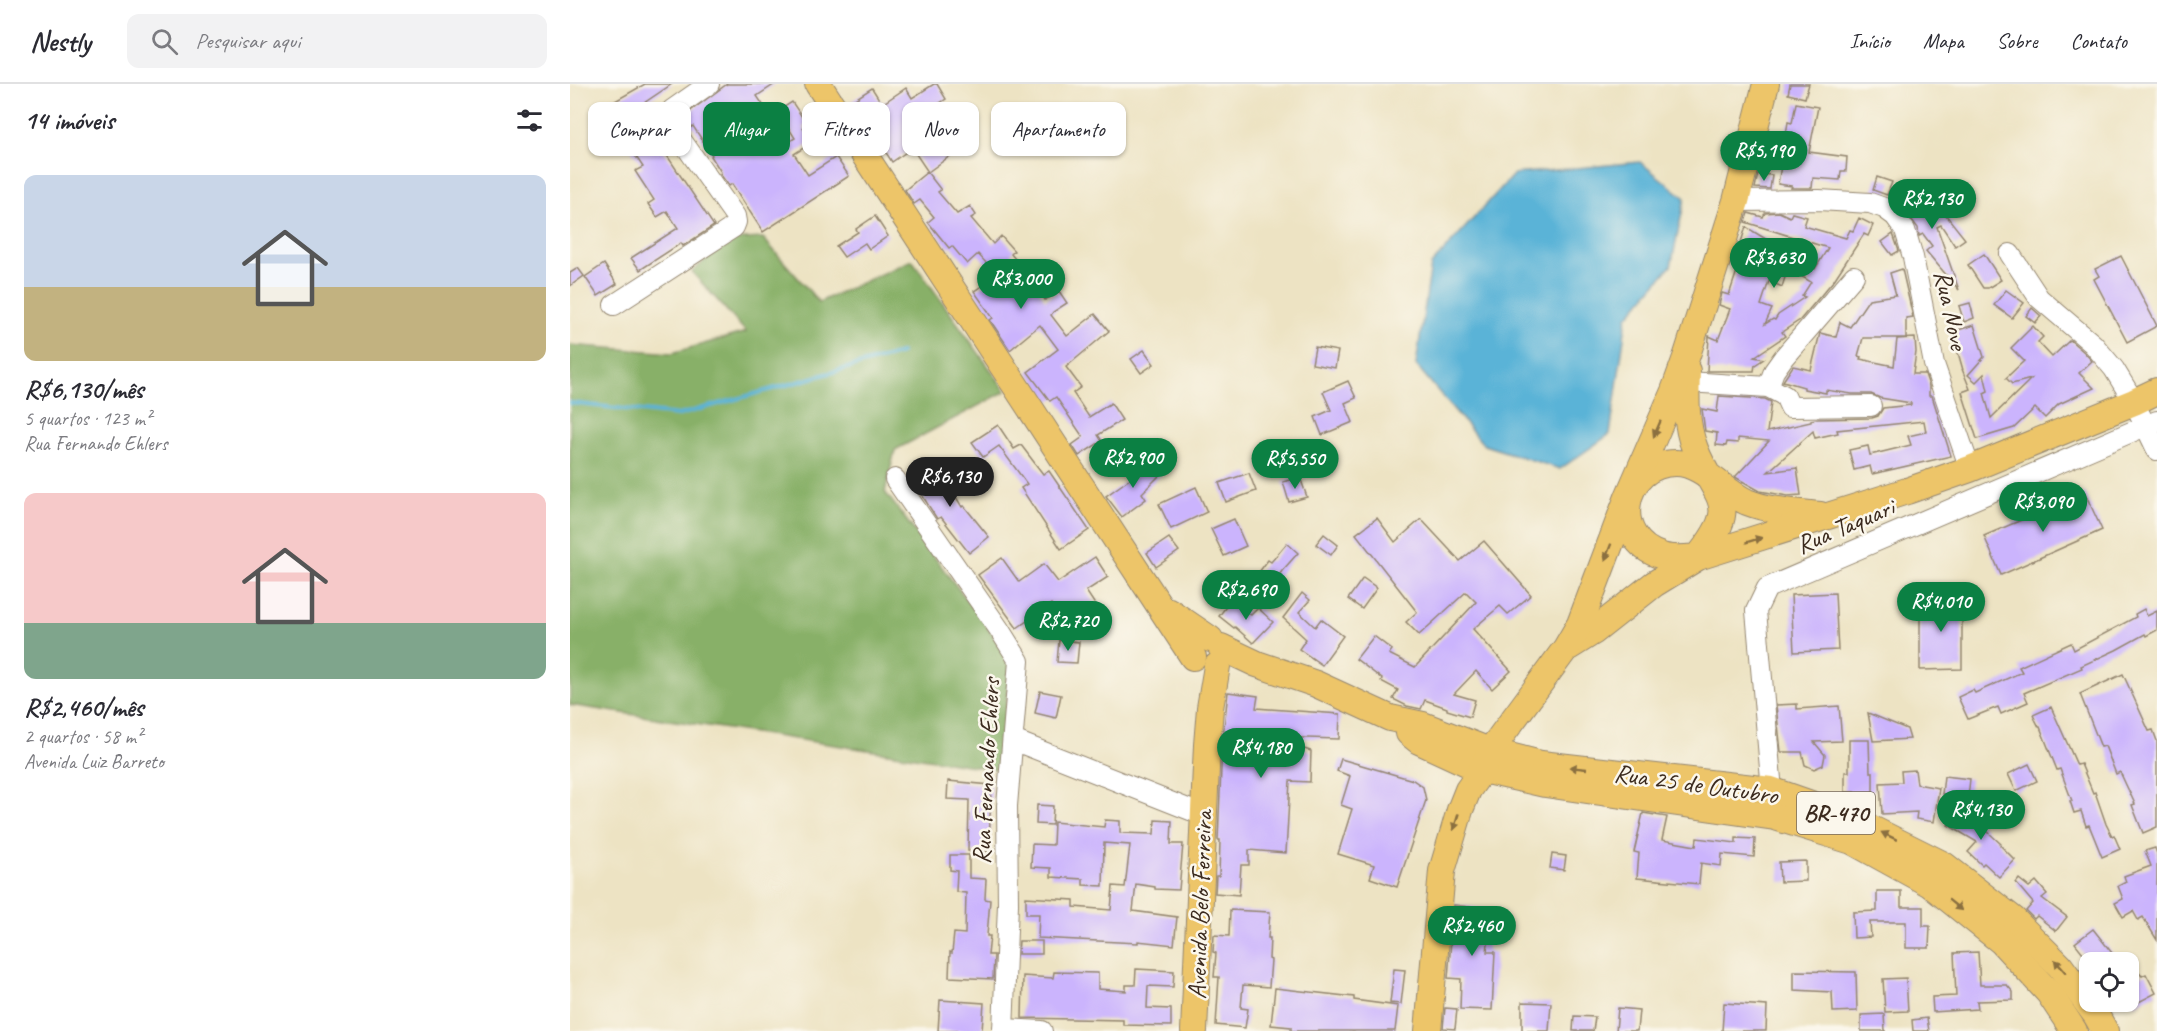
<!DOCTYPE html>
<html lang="pt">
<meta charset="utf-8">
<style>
:root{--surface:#fff;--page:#f2f2f3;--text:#2b2b33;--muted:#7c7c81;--line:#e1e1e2;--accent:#0b8043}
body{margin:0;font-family:Caveat,sans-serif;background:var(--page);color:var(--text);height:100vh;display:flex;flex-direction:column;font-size:22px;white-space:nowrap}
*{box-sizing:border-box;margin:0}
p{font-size:20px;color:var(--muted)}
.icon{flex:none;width:33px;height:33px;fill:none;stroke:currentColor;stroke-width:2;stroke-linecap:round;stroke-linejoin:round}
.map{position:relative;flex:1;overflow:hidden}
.panel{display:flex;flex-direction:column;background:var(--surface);width:570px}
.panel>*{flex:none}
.top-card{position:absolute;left:18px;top:18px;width:570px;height:54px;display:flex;gap:12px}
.buttons{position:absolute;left:1509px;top:868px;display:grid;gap:12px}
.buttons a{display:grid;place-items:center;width:60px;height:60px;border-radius:12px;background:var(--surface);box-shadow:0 2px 4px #0004;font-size:30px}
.price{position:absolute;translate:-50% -51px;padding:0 14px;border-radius:21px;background:var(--accent);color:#fff;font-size:20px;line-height:39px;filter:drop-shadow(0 2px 3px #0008)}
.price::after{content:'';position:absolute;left:50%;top:36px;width:18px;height:14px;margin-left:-9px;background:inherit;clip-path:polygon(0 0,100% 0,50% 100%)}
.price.active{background:#222;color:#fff}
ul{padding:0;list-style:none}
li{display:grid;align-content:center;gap:12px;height:318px;padding:0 24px}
li span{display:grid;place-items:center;height:186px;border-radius:12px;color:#555}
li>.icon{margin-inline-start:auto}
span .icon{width:108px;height:108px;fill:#fffc;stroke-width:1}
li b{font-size:26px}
h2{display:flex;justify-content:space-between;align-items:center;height:72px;padding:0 24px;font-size:26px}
.tag{padding:0 21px;border-radius:12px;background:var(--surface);box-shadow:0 2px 4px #0004;font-size:21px;line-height:54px}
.tag.active{background:var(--accent);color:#fff}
header{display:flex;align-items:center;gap:36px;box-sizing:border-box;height:84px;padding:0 30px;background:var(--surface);border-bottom:2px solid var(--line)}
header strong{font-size:28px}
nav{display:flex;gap:33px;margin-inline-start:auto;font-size:21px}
.search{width:420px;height:54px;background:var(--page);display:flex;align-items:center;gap:15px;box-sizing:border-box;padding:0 21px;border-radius:12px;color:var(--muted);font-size:22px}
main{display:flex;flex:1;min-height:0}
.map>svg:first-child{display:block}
.forest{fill:#88b067;stroke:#626d42;stroke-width:1.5}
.water{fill:#5ab3d7;stroke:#4a6e7a;stroke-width:1.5}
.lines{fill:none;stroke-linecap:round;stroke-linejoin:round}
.stream{stroke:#5ab3d7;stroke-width:4}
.building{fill:#cbb4fd}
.minor-casing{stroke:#948670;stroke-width:22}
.major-casing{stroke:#948670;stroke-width:28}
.minor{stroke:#fff;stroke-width:20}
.major{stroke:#edc569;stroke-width:26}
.oneway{fill:#8b7040}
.labels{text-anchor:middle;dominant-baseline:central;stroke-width:5;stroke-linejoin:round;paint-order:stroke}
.shield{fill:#fbf7ec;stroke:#75685c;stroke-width:1.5}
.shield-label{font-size:24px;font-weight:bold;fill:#3b2a1e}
.street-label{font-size:26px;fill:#3b2a1e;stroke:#fbf7ec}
</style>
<header>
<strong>Nestly</strong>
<div class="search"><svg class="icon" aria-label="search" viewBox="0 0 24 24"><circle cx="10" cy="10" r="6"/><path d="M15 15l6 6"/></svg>Pesquisar aqui</div>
<nav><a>Início</a><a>Mapa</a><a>Sobre</a><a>Contato</a></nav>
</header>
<main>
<section class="panel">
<h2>14 imóveis<svg class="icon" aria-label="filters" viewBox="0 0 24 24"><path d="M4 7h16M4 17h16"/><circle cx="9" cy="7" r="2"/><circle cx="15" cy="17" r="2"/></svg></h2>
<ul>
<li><span style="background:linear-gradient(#c9d6e8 60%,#c2b280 0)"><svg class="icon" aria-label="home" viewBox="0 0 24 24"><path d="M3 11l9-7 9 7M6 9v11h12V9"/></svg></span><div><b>R$6,130/mês</b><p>5 quartos · 123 m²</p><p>Rua Fernando Ehlers</p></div></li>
<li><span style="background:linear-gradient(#f6c9c9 70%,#7fa58c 0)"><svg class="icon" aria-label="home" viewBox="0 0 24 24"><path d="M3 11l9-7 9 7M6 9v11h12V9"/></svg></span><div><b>R$2,460/mês</b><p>2 quartos · 58 m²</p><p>Avenida Luiz Barreto</p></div></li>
</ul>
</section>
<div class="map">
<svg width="1587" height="947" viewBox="0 0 1587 947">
<rect width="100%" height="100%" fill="#fbf7ec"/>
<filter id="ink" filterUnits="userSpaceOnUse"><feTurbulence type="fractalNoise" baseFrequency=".0167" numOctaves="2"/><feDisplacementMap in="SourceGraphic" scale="12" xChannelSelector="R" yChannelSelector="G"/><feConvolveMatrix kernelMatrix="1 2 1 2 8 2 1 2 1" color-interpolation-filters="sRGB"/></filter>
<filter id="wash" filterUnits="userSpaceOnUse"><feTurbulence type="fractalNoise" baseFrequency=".008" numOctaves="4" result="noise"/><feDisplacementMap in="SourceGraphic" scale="24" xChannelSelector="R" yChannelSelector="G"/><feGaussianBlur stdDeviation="1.35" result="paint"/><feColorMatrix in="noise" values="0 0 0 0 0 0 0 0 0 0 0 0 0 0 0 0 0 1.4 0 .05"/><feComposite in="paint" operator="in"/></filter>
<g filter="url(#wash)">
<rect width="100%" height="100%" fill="#ede3c3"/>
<path class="forest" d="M193,154L249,218L342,176L436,307L325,366L315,408L441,574L430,686L0,621V261L102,269L176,248L122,188L158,156Z"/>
<path class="water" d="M1070,78L1115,114L1101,182L1057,233L1040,350L990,385L914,361L846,281L861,181L944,90Z"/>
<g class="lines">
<path class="stream" d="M0,319L109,331L331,269"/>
</g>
<g id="blocks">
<g class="building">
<path d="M75,0H102L71,21L89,49L84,52L144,142L113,162L111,159L70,186L61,174L108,144L97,127L87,133L78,120L84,116L65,87L73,83L52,52L57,50L38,21Z"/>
<path d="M157,0H205L187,12L206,40L196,46L208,65L225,54L208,27L222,18L237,40L233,43L243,58L224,70L238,91L266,73L279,92L193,148L162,100L159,102L150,90L151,88L141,72L142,71L123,42L118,45L111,34Z"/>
<path d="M364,0H367L376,15L352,31L380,72L358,88L342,64L322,78L313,64L317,61L295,27L291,30L282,17L302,4L312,20L336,4L342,14Z"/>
<path d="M1220,0H1239L1235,14L1218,10Z"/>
<path d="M1226,19L1248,23L1239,68L1277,73L1276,87H1271L1270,96L1243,94L1242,104H1221L1222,102L1208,100L1218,38L1222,39Z"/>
<path d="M357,88L371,106L368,108L387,130L400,122L406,131L401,134L423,160L431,152L444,167L441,170L465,199L475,216L489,207L497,219L483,228L481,231L497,252L525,230L539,247L496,283L511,303L503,309L519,333L541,319L552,336L528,351L532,357L509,372L502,361L513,353L486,313L480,317L458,288L488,265L470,241L440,266L420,236L423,234L404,207L428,192L408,170L397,180L382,162L379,164L358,138L364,133L350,116L344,120L335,106Z"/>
<path d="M1188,90L1202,91L1200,105L1185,104Z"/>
<path d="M1307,93L1322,98L1317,111L1303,106Z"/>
<path d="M1340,104L1363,133L1372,126L1395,155L1385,162L1371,141L1367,143L1389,206L1356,167L1362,162L1353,150L1349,152L1348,144L1326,115Z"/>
<path d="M1209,128L1220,133L1222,129L1237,133L1234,142L1276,154L1280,146L1283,147L1289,134L1303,141L1298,152L1294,150L1264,196L1230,236L1212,248L1215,252L1184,273L1194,275L1185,281L1184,287H1137L1139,252L1148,256L1160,225L1149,221L1152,209L1159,211L1167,187L1177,191L1189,165L1171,158L1176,143L1222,171L1212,203L1199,197L1191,221L1202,225L1195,240L1203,235L1205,236L1208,231L1235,213L1232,212L1241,198L1231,192L1238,181L1245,185L1258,164L1175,138L1178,129L1193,133L1195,129Z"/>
<path d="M305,132L318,152L299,165L295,159L274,173L266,162L288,148L286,145Z"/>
<path d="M1323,150L1329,167L1322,171L1312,158Z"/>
<path d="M1414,170L1431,196L1418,204H1413L1398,181Z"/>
<path d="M1551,172L1587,242L1557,258L1524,195L1529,192L1525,185Z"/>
<path d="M34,180L47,200L28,212L15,193Z"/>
<path d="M8,184L14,192L0,202V189Z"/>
<path d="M1332,185L1343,233L1336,234V254H1293L1288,272L1291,273L1290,275L1324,282L1327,255L1345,254L1346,268L1343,290H1355L1359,302V312H1362L1381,372L1302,390L1300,382L1284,386L1279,366L1298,362L1300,371L1341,361L1338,352L1356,348L1354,337L1267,346L1268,349L1245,354L1243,347L1198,388L1227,384L1231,411L1218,412L1190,407L1165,393L1199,357L1168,354V359L1157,358L1156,362L1146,361L1147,349L1135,347L1132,325L1147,328L1149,312L1195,315L1201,318L1197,348L1241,338V336L1247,335L1302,334L1308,332L1313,324L1341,321V319L1310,314L1301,310H1282L1256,306V309L1234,305V303L1213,297L1223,282L1241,286L1250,249L1266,253L1270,238L1280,243L1299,215L1326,211L1320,189Z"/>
<path d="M1436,206L1454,219L1442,234L1424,221Z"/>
<path d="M1400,219L1404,234L1394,238L1389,222Z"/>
<path d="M1462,224L1471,232L1465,239L1456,232Z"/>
<path d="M1404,241L1414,273L1398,291L1406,298L1414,290L1418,307L1414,309L1421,334L1461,295L1442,300L1436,294L1454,277L1441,264L1463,242L1473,253L1468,258L1482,273L1500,256L1514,268L1522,277L1509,289L1524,304L1489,320L1475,334L1465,324L1444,344L1407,355L1392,308L1400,305L1392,285L1393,286L1382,248Z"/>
<path d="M745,263L768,267L765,284L742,280Z"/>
<path d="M574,266L584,280L571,289L561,275Z"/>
<path d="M778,297L786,314L775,319L783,338L752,351L745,333L761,326L753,308Z"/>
<path d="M428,341L444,365L451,361L473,390L479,387L519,446L491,465L451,404L457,400L429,362L413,373L402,358Z"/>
<path d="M576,376L590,391L572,409L576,415L552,433L536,412L564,392L562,390Z"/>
<path d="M366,380L392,423L394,422L419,453L399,469L371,433L367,435L342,395Z"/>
<path d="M679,389L686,407L656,418L649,399Z"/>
<path d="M730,393L737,413L719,418L713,398Z"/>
<path d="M626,403L637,428L601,445L589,420Z"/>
<path d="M1515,409L1532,446L1431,491L1414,452L1477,425L1474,419L1492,411L1495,417Z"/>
<path d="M807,434L825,458L851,435L890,477L914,457L961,511L938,530L930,522L903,545L941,587L922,605L906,587L884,610L905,616L900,633L877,626V624L855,616L851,625L837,622L823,615L828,606L811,597L812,595L786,575L804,552L822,566L819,570L845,583L906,518L896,508L849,551L836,538L847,528L786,450Z"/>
<path d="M664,435L676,462L654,472L641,445Z"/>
<path d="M754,450L768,461L761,471L746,460Z"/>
<path d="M599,454L609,467L586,483L577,469Z"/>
<path d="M717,459L728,469L712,487L695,511L680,500L698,476L701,478Z"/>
<path d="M525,473L538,493L516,507L528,525L509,537L510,540L499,547L481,520L447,544L408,491L432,474L449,498L474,480L488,498Z"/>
<path d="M793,494L807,504L792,525L778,515Z"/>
<path d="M732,509L740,516L729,528L745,543L751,535L773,552L752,581L729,565L736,555L713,534Z"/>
<path d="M1265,509L1268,566L1224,568L1221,511Z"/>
<path d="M1350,512H1392V585L1350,586Z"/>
<path d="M661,516L681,531L688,524L703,538L683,559L665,543L664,544L649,532Z"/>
<path d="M1574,525L1577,532L1587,527V546L1576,552L1575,550L1546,566L1511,582L1512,584L1454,609L1458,618L1431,630L1428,623L1398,635L1388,613L1403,606L1405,609L1452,588L1449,583L1501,559L1504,566L1566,533L1565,530Z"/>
<path d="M489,556L509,558L507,579L487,578Z"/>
<path d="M1553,590L1579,647L1583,646L1587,657V743L1573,749L1562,721L1565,720L1550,688L1546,690L1535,662L1531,663L1510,610Z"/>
<path d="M470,607L491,611L486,634L465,629Z"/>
<path d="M658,608L688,612L686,624L770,630L769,655L704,653V656L741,667L740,698L720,697L716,769L679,766V781H671L669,811L645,809L646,792H649L650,756H648L652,662Z"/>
<path d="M1227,620V625L1269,622L1272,657L1244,658L1255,671L1253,681L1244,685L1235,681L1232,668H1211L1206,621Z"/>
<path d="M1481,623L1507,681L1511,680L1523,709L1525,708L1536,740L1542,752L1544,751L1550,765L1532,773L1519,741L1516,742L1511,727L1504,729L1500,717H1502L1490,685L1487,686L1470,643H1469L1463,631Z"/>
<path d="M1298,629L1337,645L1340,655L1303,657Z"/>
<path d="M1279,656H1299L1300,688H1303V708H1275V688H1279Z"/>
<path d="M771,675L843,696L853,703L856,716L827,803L800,794L804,781L768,770L782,725L771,721L780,692L767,687Z"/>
<path d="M1459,680L1467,697L1446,707L1438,690Z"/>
<path d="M1345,686L1347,700L1369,704L1364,738L1346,735L1347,728L1312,730L1310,699L1332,698L1331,687Z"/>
<path d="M1374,692L1400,695L1398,713L1372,710Z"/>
<path d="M378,697L421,701L419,768L398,767L399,716L377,715Z"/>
<path d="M1390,720L1409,731L1405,736L1431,760L1430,761L1445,776L1429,793L1414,779L1412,781L1398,768L1407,758L1378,741Z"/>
<path d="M467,721L483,722L482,741L466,740Z"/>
<path d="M1073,729L1097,733L1092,756L1126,762L1127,754L1166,759V754L1185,755L1184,773L1152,770L1151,782L1131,779L1129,800L1067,794L1069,769L1064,768Z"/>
<path d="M535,736L550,737V749L584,750L585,736L602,737L601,760H613L609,806L585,805V803L566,800L563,827L607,833L604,861L568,857V859L468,854L469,830H456V813L504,816V823L541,826L543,802L555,803L560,761L534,759L533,802L513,801V795L481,793V784L461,783L462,760L483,761L484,738L534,743Z"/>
<path d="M1585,764L1587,770V856L1573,833L1568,836L1563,827L1553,833L1545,819L1553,815L1548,802L1556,798L1554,792L1581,782L1575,767Z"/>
<path d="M982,770L996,772L994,786L980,784Z"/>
<path d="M380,771H399V794L416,795L415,815L420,816L417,852H420L418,871H424L423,895L379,893L380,868L382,869L384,849L395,850L396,809L386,808L387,787L380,786Z"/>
<path d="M1236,777V797L1210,798L1209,778Z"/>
<path d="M1449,795L1459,803L1466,797L1477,810L1472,814L1497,833L1486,847L1467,832L1464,835L1456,827L1463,819L1446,799Z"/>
<path d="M1307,807H1331V823H1353V842H1360L1359,864H1336V838H1300L1301,853L1284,854L1283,828L1307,827Z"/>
<path d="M884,821L922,826L917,868H925L922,926L890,925L891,895L878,894Z"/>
<path d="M660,826L700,828L698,854H700L699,875L701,876L699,903L673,901L671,924L678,925L675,944L646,941L649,893H644L646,869L643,868L644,851L659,852Z"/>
<path d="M1523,845L1550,879H1521L1505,859Z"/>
<path d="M449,857H472V870H448Z"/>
<path d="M1408,868L1410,901H1437L1443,908V916L1407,917L1408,925L1363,928L1362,913L1386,912L1384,869Z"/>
<path d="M1558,877L1572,892L1576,890L1586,909L1565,920L1558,907Z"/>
<path d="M566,885L604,887L603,903L578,902L577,924L601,925V942L553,941V936L452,934L453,892L483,894L484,888L528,889V905L556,907V901H565Z"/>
<path d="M824,885L835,886L831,920L820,919Z"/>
<path d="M1224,887L1286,888L1287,927L1263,928L1262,908L1224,906Z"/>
<path d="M1336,894L1338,927L1315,928L1313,895Z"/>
<path d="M705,904L784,913V916L828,922L825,947H721V943L701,941Z"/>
<path d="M370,916L414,919L412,947H368Z"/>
<path d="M952,918L981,919L979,947H952Z"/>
<path d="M1154,919L1197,922L1196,947H1152Z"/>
<path d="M875,924L887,925L885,945L873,944Z"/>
<path d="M1048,924L1069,926L1067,947H1046Z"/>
<path d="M1314,930L1315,947H1291V931Z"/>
<path d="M1004,932L1025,933L1023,947H1003Z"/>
<path d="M1357,934L1359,947H1343L1342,936Z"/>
</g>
</g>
</g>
<g filter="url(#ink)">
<use href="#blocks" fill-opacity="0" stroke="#948670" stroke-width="1.5"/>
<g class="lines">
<g class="minor-casing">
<g id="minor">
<path d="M1166,117L1249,116L1300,119L1314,124L1325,132L1335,146L1343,173L1364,280L1400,385"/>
<path d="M1440,170L1469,214L1523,260L1544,285L1564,318L1587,366"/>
<path d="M44,221L164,143L166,138L165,132L98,37V31L102,26L139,0"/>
<path d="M1117,298L1198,303L1215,312L1220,323L1301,322"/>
<path d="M1198,303L1204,287L1214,273L1284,192"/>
<path d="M325,395L429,545L449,577L437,722L438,820L433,947"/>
<path d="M443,656L633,731"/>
<path d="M1203,718L1186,527L1197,504L1587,337"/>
<path d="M433,945L472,947"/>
</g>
</g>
<g class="major-casing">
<g id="major">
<path d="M248,0L623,573"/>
<path d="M1117,287C1116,313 1115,340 1125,365C1146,418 1173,418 1128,473C1116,474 1103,476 1092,472C1038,456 1050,379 1106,379C1132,379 1154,408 1177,418C1200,427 1225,428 1250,431"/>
<path d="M599,527L640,555"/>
<path d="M651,563L687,580L746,600L820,634L853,641L920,667L971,680L1201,706L1278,733L1374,781L1443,835L1490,882L1526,931L1535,947"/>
<path d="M999,563L1023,548L1084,500L1128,473L1337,407L1400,385L1564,318L1587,307"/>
<path d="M839,649L849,657L912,686L975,700L1205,733L1282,757L1360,800L1431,857L1479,909L1504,947"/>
<path d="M624,947L637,661L640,624L647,582"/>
<path d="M858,947L872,787L890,726L898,706L912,686L920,667L996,564L1010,540L1058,413L1104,307L1117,271L1166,117L1196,0"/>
</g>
</g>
<use href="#minor" class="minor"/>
<use href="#major" class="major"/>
</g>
<defs><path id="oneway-solid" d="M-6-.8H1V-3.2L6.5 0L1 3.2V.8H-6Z" transform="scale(1.5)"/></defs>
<g class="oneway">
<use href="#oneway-solid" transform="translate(1087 345) rotate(114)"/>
<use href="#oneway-solid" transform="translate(1184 456) rotate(-17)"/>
<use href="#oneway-solid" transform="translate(1038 468) rotate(111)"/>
<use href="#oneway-solid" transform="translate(1008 684) rotate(-174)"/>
<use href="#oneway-solid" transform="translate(886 738) rotate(107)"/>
<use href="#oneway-solid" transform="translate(1319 752) rotate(-154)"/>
<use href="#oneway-solid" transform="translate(1385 821) rotate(39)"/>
<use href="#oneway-solid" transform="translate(1490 882) rotate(-131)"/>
</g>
</g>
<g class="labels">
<rect class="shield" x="1227" y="708" width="78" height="42" rx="4.5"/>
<g class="shield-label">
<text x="1266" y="729">BR-470</text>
</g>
<g class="street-label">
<text transform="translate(1381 226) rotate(78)">Rua Nove</text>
<text transform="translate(1275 442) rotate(-23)">Rua Taquari</text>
<text transform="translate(416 687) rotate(-87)">Rua Fernando Ehlers</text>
<text transform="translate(1126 700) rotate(8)">Rua 25 de Outubro</text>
<text transform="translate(630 821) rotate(-88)">Avenida Belo Ferreira</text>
</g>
</g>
</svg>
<div class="buttons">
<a><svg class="icon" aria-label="locate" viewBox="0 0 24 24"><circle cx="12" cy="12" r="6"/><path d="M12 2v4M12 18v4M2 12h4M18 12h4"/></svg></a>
</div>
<b class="price" style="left:1194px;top:98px">R$5,190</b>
<b class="price" style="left:1362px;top:146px">R$2,130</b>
<b class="price" style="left:1204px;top:205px">R$3,630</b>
<b class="price" style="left:451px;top:226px">R$3,000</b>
<b class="price" style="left:563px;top:405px">R$2,900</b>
<b class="price" style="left:725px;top:406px">R$5,550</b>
<b class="price active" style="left:380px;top:424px">R$6,130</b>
<b class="price" style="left:1473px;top:449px">R$3,090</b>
<b class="price" style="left:676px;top:537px">R$2,690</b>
<b class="price" style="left:1371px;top:549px">R$4,010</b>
<b class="price" style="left:498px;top:568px">R$2,720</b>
<b class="price" style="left:691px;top:695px">R$4,180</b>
<b class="price" style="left:1411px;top:757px">R$4,130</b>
<b class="price" style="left:902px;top:873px">R$2,460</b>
<div class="top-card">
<a class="tag">Comprar</a>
<a class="tag active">Alugar</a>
<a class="tag">Filtros</a>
<a class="tag">Novo</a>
<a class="tag">Apartamento</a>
</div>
</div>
</main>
